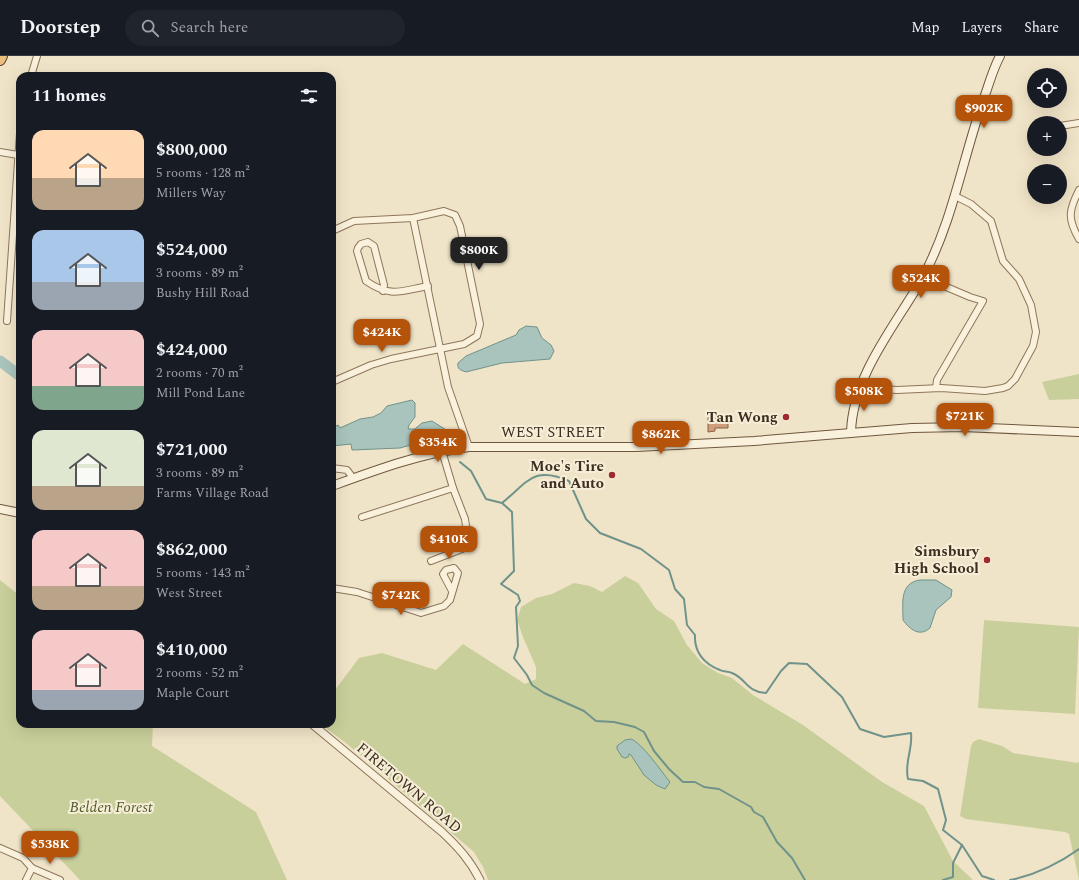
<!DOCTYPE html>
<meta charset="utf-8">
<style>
:root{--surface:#171b24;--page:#20242c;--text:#f1f3f6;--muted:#9ea1a6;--line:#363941;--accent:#b45309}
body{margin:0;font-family:Spectral,serif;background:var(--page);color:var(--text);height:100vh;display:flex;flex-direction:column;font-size:15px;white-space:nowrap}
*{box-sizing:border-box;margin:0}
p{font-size:13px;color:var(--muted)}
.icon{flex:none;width:22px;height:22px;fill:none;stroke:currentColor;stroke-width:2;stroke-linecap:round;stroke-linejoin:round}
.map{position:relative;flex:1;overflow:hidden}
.sheet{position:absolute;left:16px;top:16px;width:320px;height:656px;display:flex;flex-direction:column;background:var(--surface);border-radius:12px;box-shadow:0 4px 16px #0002}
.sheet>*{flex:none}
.tools{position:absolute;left:1027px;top:12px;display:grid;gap:8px}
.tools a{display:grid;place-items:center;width:40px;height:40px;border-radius:50%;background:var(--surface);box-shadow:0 4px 16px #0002;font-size:20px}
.price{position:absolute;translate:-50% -34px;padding:0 9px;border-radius:8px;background:var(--accent);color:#fff;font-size:13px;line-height:26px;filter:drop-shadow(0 1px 2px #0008)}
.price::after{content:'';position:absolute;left:50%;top:24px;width:12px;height:9px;margin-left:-6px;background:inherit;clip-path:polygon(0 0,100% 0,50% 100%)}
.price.on{background:#222;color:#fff}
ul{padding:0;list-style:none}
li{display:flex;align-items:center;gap:12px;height:100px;padding:0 16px}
li span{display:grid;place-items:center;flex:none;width:112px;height:80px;border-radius:12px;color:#555}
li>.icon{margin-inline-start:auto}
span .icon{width:48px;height:48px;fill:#fffc;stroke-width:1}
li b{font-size:17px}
h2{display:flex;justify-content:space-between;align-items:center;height:48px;padding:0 16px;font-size:17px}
header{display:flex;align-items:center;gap:24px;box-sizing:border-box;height:56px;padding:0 20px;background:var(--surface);border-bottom:1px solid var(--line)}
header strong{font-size:19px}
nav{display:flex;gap:22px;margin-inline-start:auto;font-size:14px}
.search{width:280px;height:36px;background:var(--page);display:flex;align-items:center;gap:10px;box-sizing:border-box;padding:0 14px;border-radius:22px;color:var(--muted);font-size:15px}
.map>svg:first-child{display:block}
.green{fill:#c9cf9b}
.water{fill:#a9c4bc;stroke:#6f938a}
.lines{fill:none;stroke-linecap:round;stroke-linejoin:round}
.stream{stroke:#6f938a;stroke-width:2}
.river{stroke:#a9c4bc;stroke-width:11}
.building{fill:#cf9f7d;stroke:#8d5f41}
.minor-casing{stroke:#8d765c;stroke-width:8}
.tertiary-casing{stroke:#8d765c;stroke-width:9}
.secondary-casing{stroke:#6f573f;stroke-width:10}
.trunk-casing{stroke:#5b4430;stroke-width:12}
.minor{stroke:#faf1dc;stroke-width:6}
.tertiary{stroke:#faf1dc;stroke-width:7}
.secondary{stroke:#faf1dc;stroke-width:8}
.trunk{stroke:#eabe7c;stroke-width:10}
.poi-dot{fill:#9e2a2b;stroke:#f7eed8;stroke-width:1.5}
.labels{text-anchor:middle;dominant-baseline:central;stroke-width:4;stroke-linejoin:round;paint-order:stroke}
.poi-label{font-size:15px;font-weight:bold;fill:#3d2e20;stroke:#f7eed8;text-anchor:end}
.street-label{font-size:15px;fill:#3d2e20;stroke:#f7eed8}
.park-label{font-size:15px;font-style:italic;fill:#4d5a26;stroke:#f7eed8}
</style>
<header>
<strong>Doorstep</strong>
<div class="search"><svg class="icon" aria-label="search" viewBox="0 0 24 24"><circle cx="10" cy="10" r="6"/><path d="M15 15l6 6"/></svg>Search here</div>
<nav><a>Map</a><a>Layers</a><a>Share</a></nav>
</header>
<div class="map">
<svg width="1079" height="824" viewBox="0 0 1079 824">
<rect width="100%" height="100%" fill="#f0e4c8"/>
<g class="green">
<path d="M1079,318V343L1049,344L1042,326Z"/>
<path d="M625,520L638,527L656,553L674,565L687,589L702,607L718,617L732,622L753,639L803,669L882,726L924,750L953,805L973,824H488L483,811L474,796L346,687L327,673L325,668H332V638L359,602L382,597L436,614L463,588L525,628L536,623V611L523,581L517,564L521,551L536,542L552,538L574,527L590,530L602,536Z"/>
<path d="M0,524L20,540V668H153L152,690L256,756L287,824H80L0,740Z"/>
<path d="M984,564L1079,571L1075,658L978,652Z"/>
<path d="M979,683L1002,690L1013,697L1078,707L1079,705V824L1069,778L1065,776L966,763L960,760L971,690L973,686Z"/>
</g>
<g class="water">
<path d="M526,270L537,271L542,282L551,289L554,295L550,303L502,307L466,316C460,314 457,313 458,307L466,300L516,279L519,274Z"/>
<path d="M412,344L415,347V361L409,369L408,373H415L422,367L432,365L451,377L452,382L440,386L432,383L400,392L352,394L351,388L332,390V372L338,369L340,372L360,363L373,361L381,357L387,350Z"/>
<path d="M920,524H936L952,534L951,541L936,554L930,572C920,581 910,574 903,564C903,548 899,527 920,524Z"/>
<path d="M631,683C642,687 661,715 670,726L665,733L656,729L644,719L631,699L629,698L628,701L625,702L622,701L617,693V690L625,684Z"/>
</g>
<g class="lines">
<g class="stream">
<path d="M460,406L471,415L486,443L502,447C527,427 533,409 569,425L586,463L600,477L641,493L669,514L675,533L684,543L687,569L695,579C694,596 704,608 720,614C723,616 728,615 732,617C747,623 746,636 766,637L781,615L789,607L807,608L842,641L860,673L884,681L911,677C913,693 904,707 908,723L923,725L938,733L946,764L943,774L962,789L982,820L994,824"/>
<path d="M502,447L512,456L514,515L501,528L518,539L520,545L516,551L518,590L514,602L527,619L532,629L544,637L584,655L596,665L614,666L635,671L644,676L654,695L669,713L683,726H695L704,731L719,733L751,751L754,756L763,761L777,786L792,802L805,824"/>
<path d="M943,824L953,821V807L962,789"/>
<path d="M1010,824C1035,819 1058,808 1079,793"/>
</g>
<path class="river" d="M0,305L20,320"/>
</g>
<path class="building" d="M708,359H715V362L728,361V372H715V375L708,376Z"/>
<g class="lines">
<g class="minor-casing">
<g id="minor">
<path d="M31,20L37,0"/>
<path d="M1060,70L1079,67"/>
<path d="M0,96L18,99"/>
<path d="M1079,134C1069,154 1067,162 1079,183"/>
<path d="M413,162L448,331L469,391"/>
<path d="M332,175L354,165L413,162L444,155L455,159L460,170L480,268L477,280L464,288L391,303L371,309L332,326"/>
<path d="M923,221L970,241L983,245L937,324L936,332"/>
<path d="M383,235L384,229L374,190L368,186L361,188L358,192L357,195L366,225C391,242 400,235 428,230"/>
<path d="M7,265L20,77"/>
<path d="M861,328L871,332L897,334L941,332L985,335L1003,332L1008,330L1015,323L1033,290L1036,276L1031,249L1019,223L1003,205L991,165L971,148L955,140"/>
<path d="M332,412L347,414L353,422"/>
<path d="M362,461L453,432"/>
<path d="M431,505L462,493L468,484L465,463L453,432L442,395"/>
<path d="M332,532L357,536L421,557L444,550L450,544L458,517L454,512L446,514L443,518L452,535"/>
<path d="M0,792L23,802L32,812L26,824"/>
<path d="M32,812L60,824"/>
</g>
</g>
<g class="tertiary-casing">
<path id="tertiary" d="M312,668L442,776C458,791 470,804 480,824"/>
</g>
<g class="secondary-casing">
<g id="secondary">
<path d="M851,376C853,318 896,269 923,221C953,165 963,101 984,42C989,28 993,13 1000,0"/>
<path d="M332,430C376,414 422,397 469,391H636L754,385L912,372L963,371L1079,376"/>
<path d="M0,453L20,457"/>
</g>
</g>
<g class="trunk-casing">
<path id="trunk" d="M0,4L2,0"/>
</g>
<use href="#minor" class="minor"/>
<use href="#tertiary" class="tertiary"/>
<use href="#secondary" class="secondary"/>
<use href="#trunk" class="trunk"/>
</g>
<g class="poi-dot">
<circle cx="786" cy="361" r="4"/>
<circle cx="612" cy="419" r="4"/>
<circle cx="987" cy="504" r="4"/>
</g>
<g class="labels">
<g class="poi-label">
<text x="778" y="361">Tan Wong</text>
<text x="604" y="410">Moe's Tire<tspan x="604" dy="17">and Auto</tspan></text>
<text x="979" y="495">Simsbury<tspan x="979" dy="17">High School</tspan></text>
</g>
<g class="street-label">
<text x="553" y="376">WEST STREET</text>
<text transform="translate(409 732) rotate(40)">FIRETOWN ROAD</text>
</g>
<g class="park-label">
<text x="111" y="751">Belden Forest</text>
</g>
</g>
</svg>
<div class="tools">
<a><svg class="icon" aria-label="locate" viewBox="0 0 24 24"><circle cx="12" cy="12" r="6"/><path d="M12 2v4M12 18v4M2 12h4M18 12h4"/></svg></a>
<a>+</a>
<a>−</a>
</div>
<b class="price" style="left:984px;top:73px">$902K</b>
<b class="price on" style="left:479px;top:215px">$800K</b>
<b class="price" style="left:921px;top:243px">$524K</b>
<b class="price" style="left:382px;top:297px">$424K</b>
<b class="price" style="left:864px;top:356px">$508K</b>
<b class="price" style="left:965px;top:381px">$721K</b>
<b class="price" style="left:661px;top:399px">$862K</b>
<b class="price" style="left:438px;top:407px">$354K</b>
<b class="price" style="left:449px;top:504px">$410K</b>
<b class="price" style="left:401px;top:560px">$742K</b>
<b class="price" style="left:50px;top:809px">$538K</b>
<section class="sheet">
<h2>11 homes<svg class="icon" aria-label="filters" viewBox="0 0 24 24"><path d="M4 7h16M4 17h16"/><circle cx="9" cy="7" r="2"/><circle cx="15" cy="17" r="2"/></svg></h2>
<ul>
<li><span style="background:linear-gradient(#ffd9b3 60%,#b9a48a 0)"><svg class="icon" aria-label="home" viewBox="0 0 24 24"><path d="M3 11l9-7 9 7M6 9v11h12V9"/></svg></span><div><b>$800,000</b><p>5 rooms · 128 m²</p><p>Millers Way</p></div></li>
<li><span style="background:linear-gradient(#a9c7e8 65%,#9aa5b1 0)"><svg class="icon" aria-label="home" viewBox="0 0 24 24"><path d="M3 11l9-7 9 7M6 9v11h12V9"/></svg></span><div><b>$524,000</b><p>3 rooms · 89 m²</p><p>Bushy Hill Road</p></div></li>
<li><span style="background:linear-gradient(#f6c9c9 70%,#7fa58c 0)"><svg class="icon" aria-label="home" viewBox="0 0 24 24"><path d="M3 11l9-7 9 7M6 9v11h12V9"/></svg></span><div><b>$424,000</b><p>2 rooms · 70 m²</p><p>Mill Pond Lane</p></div></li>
<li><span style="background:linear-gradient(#dfe7d0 70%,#b9a48a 0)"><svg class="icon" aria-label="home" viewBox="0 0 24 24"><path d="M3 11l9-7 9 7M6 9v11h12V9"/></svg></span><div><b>$721,000</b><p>3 rooms · 89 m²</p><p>Farms Village Road</p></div></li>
<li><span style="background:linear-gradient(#f6c9c9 70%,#b9a48a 0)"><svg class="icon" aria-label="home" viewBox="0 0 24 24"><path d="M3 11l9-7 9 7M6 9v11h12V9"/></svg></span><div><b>$862,000</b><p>5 rooms · 143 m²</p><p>West Street</p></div></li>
<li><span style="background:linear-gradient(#f6c9c9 75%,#9aa5b1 0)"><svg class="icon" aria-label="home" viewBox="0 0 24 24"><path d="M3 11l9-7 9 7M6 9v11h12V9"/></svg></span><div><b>$410,000</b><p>2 rooms · 52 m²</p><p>Maple Court</p></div></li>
</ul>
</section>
</div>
